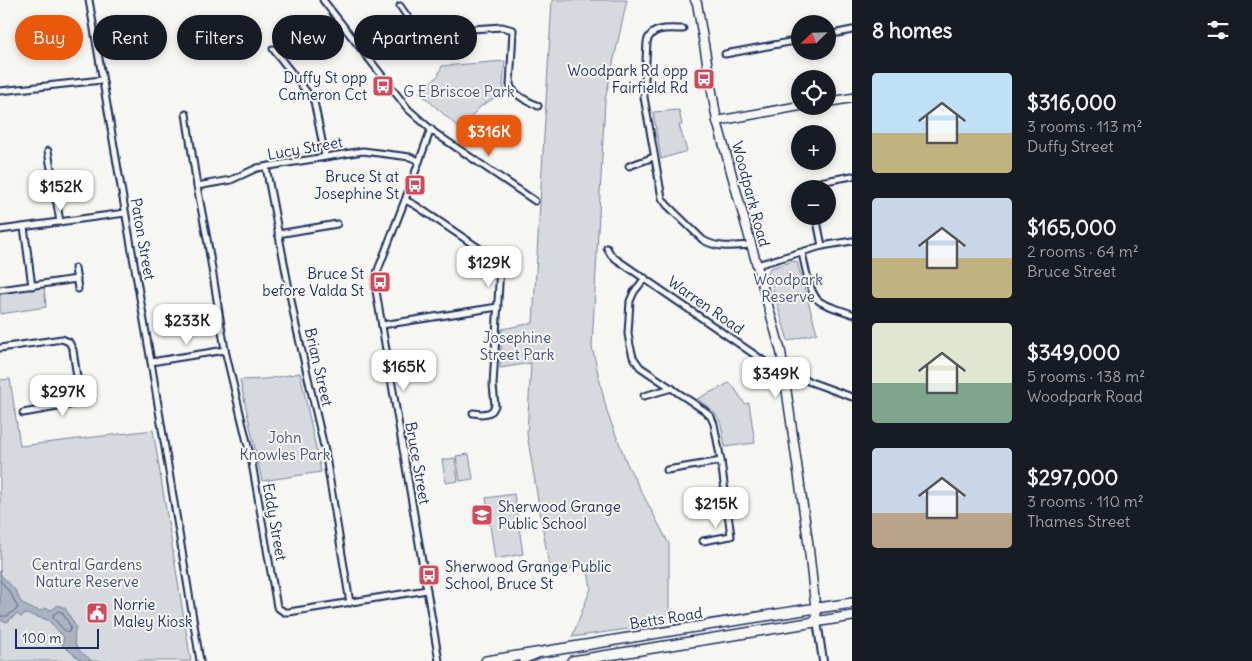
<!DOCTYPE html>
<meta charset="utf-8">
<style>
:root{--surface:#171b24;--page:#242831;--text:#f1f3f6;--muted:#9ea1a6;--accent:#ea580c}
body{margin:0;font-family:Delius,sans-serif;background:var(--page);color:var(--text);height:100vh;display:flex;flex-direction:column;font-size:19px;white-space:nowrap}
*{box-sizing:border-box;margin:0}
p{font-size:16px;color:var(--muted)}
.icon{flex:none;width:28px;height:28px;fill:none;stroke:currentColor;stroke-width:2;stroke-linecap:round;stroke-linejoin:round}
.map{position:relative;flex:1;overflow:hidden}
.details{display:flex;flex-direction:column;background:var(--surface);width:400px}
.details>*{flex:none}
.banner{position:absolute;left:15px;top:15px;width:475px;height:45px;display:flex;gap:10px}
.needle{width:32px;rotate:247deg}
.tools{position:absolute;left:791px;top:15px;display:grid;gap:10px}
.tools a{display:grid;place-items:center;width:45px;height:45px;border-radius:50%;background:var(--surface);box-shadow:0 2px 8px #0003;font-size:25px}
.scale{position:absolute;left:15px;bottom:12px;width:84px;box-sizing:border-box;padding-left:5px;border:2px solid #1b2f5e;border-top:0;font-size:14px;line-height:18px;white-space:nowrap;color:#1b2f5e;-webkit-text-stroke:4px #f6f6f2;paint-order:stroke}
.price{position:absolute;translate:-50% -42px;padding:0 11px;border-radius:10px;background:#fff;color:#222;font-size:16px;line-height:32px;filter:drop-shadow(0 1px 2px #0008)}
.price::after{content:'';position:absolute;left:50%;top:30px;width:15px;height:11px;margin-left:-8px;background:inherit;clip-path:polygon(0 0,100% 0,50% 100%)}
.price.selected{background:var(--accent);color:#fff}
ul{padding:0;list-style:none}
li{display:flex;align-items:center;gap:15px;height:125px;padding:0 20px}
li span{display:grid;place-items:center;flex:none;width:140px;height:100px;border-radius:5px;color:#555}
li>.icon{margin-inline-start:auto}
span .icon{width:60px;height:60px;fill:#fffc;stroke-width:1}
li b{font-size:21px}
h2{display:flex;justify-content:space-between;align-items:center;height:60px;padding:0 20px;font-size:21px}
.pill{padding:0 18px;border-radius:22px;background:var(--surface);box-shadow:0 2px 8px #0003;font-size:18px;line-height:45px}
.pill.selected{background:var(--accent);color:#fff}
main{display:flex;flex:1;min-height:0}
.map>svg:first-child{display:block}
.green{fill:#d6d9dd;stroke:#78849e}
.water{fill:#abb2c0;stroke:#717e99}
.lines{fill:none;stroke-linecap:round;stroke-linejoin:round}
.shore{stroke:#556385;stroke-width:1}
.minor-casing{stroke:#1b2f5e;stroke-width:9}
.tertiary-casing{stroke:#1b2f5e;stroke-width:10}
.secondary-casing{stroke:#1b2f5e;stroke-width:11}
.trunk-casing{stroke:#1b2f5e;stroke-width:12}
.minor{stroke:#f6f6f2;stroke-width:5}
.tertiary{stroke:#f6f6f2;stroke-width:6}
.secondary{stroke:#f6f6f2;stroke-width:8}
.trunk{stroke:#f6f6f2;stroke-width:9}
.labels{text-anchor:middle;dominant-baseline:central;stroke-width:4;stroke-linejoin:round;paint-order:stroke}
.poi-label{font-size:15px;fill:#1b2f5e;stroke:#f6f6f2;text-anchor:end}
.park-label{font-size:15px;fill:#405177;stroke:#f6f6f2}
.street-label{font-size:15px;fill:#1b2f5e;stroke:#f6f6f2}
</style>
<main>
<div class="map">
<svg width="852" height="661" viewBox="0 0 852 661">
<rect width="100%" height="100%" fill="#f6f6f2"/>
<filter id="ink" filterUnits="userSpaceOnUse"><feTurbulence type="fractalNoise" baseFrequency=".02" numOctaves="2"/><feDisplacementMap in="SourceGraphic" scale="10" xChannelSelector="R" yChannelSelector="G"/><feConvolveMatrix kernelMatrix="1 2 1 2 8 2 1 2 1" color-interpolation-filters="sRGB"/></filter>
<g filter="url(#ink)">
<g class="green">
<path d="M552,0H627L605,100L592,347L607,412L628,466L669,544V610L663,624L572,637L591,588L587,566L550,572L527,434L531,363L500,368L502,329L533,323Z"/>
<path d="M505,61L503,85L505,91L480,107L460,129L419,92L438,76L442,66Z"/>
<path d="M679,110L682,125H679L687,151L661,159L653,112Z"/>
<path d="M794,261L797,262L817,333L788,341L768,272L770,268Z"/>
<path d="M44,286L46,307L0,314V291Z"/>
<path d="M300,373L321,472L262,481L240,380L266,379Z"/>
<path d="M10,379L20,446L153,430L191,661H0V380Z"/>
<path d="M729,383L733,386L745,404L749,403L755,443L725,447C720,418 722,416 697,399Z"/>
<path d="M469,454L473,479L460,481L456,456Z"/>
<path d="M455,458L458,481L446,483L442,460Z"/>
<path d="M514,494L523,554L495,559L486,498Z"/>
</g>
<path class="water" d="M0,570L1,575L16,591L20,601L28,607L40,611L45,608L52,610L58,605L65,608L76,627C71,647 78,649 92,661H82L62,645L64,637L48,620L27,614L20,617L17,614L7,622L0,620Z"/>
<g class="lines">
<g class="shore">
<path d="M0,580L11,594L18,608L17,609L7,616H0"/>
<path d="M59,611L62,612L71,627L69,632H66L53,618V615Z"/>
</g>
<g class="minor-casing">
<g id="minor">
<path d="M89,0L151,362L200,661"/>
<path d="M323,0L408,109L435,133L535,201"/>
<path d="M400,6L409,19L412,33"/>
<path d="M683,29C669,29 651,26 647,42L644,97L662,198L667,205L703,240C718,249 734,246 751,245"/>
<path d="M828,35L852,30"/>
<path d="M273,49L314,101L325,156"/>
<path d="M725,54L800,40"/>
<path d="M366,56L391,40L412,33L502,27L513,30L510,85C515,96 528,101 538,106"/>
<path d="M0,91L102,80"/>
<path d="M186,114L197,186L208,244L225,350L252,463L277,607L284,612H289L427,590"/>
<path d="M431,129L405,200L378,270L375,285L439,661"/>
<path d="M48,151L60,222"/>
<path d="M629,166L654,157"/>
<path d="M266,167L296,326L325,451L350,603"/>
<path d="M197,186L231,180L257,168L363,151L410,157L419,161"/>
<path d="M811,189L814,184L820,182L852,176"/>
<path d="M405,200L415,205L495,259L500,267L493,385L495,406L492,411L488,413L482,414L473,413"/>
<path d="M816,216L822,246"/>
<path d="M24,227L32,286"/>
<path d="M0,230L125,213"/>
<path d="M278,234L337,224"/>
<path d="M607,248L611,255L616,259L784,375L794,376L852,397"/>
<path d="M802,253C805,265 809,293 819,301C828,307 842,310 852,314"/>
<path d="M757,265L822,246L852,241"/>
<path d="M75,268L78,289"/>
<path d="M645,278L634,292L630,301L628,334L630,345L633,357L640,367L705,411L711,417L714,424L721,461L731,536L703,541"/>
<path d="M0,290L77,279"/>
<path d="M382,325L498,307"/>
<path d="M0,348L62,339L69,342L73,350L79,391L77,397L73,403L69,405L23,413"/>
<path d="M151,362L225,350"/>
<path d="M644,396L672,388"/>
<path d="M667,470L721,461"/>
<path d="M523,661L536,656"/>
</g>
</g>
<g class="tertiary-casing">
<path id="tertiary" d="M817,621L823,661"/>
</g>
<g class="secondary-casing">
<g id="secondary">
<path d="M695,0L697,3L717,121L781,352L808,541L817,621"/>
<path d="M828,102L852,98"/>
<path d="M717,121L800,106"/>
</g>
</g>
<g class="trunk-casing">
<g id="trunk">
<path d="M486,661C608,642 730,620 852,603"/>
<path d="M572,661L852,616"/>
</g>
</g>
<use href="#minor" class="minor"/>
<use href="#tertiary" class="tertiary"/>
<use href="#secondary" class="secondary"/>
<use href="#trunk" class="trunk"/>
</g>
</g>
<defs>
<g id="bus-square" transform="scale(1.125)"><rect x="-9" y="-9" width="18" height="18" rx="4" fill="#d1495b" stroke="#f6f6f2"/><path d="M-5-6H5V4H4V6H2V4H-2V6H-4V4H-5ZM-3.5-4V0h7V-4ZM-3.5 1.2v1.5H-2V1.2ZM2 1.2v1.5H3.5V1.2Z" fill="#fff"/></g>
<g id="school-square" transform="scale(1.125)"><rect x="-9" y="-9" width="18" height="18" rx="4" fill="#d1495b" stroke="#f6f6f2"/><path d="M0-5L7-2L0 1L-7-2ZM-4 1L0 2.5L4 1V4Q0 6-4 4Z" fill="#fff"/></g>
<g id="civic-square" transform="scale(1.125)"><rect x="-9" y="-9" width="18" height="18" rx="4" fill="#d1495b" stroke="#f6f6f2"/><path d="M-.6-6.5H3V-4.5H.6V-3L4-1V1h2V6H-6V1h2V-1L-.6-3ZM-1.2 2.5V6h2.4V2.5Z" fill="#fff"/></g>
</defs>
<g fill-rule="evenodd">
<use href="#bus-square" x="704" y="79"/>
<use href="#bus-square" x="383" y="86"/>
<use href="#bus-square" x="415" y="185"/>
<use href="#bus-square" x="380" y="282"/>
<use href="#school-square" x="482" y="515"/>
<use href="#bus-square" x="429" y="575"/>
<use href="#civic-square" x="97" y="613"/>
</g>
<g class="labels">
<g class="poi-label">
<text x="688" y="70">Woodpark Rd opp<tspan x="688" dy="17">Fairfield Rd</tspan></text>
<text x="367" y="77">Duffy St opp<tspan x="367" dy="17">Cameron Cct</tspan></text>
<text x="399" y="176">Bruce St at<tspan x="399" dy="17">Josephine St</tspan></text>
<text x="364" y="273">Bruce St<tspan x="364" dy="17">before Valda St</tspan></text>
<text x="498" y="506" text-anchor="start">Sherwood Grange<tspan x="498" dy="17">Public School</tspan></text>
<text x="445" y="566" text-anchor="start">Sherwood Grange Public<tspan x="445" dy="17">School, Bruce St</tspan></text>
<text x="113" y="604" text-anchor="start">Norrie<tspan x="113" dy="17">Maley Kiosk</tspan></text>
</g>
<g class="park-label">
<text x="459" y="91">G E Briscoe Park</text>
<text x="788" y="279">Woodpark<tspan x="788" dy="17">Reserve</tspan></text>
<text x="517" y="337">Josephine<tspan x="517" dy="17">Street Park</tspan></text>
<text x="285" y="437">John<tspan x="285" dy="17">Knowles Park</tspan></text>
<text x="87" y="564">Central Gardens<tspan x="87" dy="17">Nature Reserve</tspan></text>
</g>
<g class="street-label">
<text transform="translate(305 148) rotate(-10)">Lucy Street</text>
<text transform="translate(751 194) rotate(75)">Woodpark Road</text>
<text transform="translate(143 239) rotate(80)">Paton Street</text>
<text transform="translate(706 305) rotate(35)">Warren Road</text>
<text transform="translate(319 367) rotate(77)">Brian Street</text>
<text transform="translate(418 463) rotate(80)">Bruce Street</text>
<text transform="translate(275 522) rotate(80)">Eddy Street</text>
<text transform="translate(666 618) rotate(-9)">Betts Road</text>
</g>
</g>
</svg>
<div class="tools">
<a><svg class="needle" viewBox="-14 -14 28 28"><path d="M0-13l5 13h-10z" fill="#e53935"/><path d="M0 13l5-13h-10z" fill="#9ea1a6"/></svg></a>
<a><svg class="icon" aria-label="locate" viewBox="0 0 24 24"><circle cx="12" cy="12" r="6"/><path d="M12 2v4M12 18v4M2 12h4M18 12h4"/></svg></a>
<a>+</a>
<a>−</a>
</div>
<div class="scale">100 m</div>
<b class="price selected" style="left:489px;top:157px">$316K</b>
<b class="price" style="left:61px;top:212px">$152K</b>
<b class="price" style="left:489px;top:288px">$129K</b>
<b class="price" style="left:187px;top:346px">$233K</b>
<b class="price" style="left:404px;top:392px">$165K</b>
<b class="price" style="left:776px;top:399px">$349K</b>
<b class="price" style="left:63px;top:417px">$297K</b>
<b class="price" style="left:716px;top:529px">$215K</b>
<div class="banner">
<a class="pill selected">Buy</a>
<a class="pill">Rent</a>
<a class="pill">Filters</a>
<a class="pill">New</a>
<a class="pill">Apartment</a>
</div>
</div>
<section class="details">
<h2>8 homes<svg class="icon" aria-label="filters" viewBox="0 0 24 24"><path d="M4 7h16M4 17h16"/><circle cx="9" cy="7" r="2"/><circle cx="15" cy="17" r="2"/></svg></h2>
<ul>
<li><span style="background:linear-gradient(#bfe0f5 60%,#c2b280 0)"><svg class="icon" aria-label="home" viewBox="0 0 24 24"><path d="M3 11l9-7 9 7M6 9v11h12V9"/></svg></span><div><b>$316,000</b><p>3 rooms · 113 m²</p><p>Duffy Street</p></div></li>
<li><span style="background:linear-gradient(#c9d6e8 60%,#c2b280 0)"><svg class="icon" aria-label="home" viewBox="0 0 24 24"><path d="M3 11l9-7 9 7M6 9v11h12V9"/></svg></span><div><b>$165,000</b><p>2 rooms · 64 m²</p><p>Bruce Street</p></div></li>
<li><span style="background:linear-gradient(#dfe7d0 60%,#7fa58c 0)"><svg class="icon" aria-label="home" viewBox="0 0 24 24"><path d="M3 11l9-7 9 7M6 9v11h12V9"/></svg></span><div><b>$349,000</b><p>5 rooms · 138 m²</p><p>Woodpark Road</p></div></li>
<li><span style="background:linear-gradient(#c9d6e8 65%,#b9a48a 0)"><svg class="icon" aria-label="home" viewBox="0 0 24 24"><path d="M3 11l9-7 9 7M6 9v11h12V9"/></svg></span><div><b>$297,000</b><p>3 rooms · 110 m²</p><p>Thames Street</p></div></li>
</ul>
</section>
</main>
